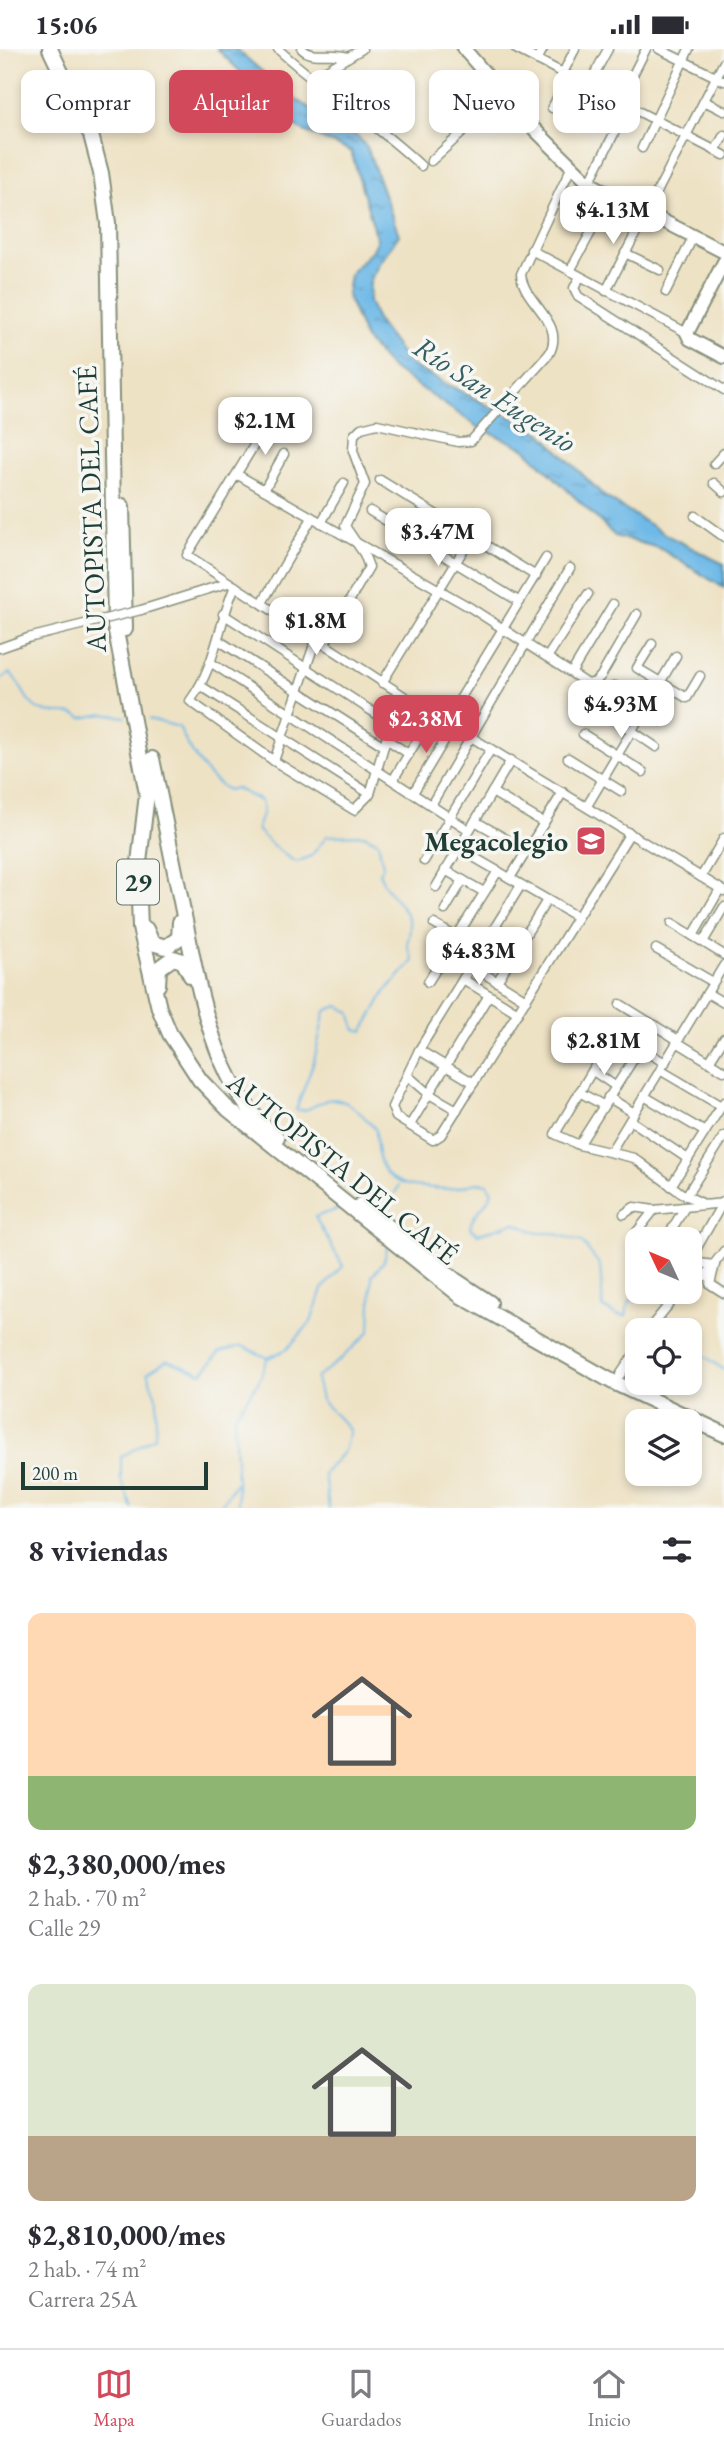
<!DOCTYPE html>
<html lang="es">
<meta charset="utf-8">
<style>
:root{--surface:#fff;--page:#f2f2f3;--text:#2b2b33;--muted:#7c7c81;--line:#e1e1e2;--accent:#d1495b}
body{margin:0;font-family:"EB Garamond",serif;background:var(--page);color:var(--text);height:100vh;display:flex;flex-direction:column;font-size:26px;white-space:nowrap}
*{box-sizing:border-box;margin:0}
p{font-size:23px;color:var(--muted)}
.icon{flex:none;width:38px;height:38px;fill:none;stroke:currentColor;stroke-width:2;stroke-linecap:round;stroke-linejoin:round}
.map{position:relative;height:1459px;overflow:hidden}
.panel{display:flex;flex-direction:column;background:var(--surface);flex:1}
.panel>*{flex:none}
.guide{position:absolute;left:21px;top:21px;width:682px;height:63px;display:flex;gap:14px}
.needle{width:46px;rotate:314deg}
.controls{position:absolute;left:625px;top:1178px;display:grid;gap:14px}
.controls a{display:grid;place-items:center;width:77px;height:77px;border-radius:14px;background:var(--surface);box-shadow:0 4px 10px #0003;font-size:35px}
.scale{position:absolute;left:21px;bottom:18px;width:187px;box-sizing:border-box;padding-left:7px;border:4px solid #1f3d34;border-top:0;font-size:19px;line-height:24px;white-space:nowrap;color:#1f3d34;-webkit-text-stroke:5px #f6f6f2;paint-order:stroke}
.price{position:absolute;translate:-50% -60px;padding:0 16px;border-radius:14px;background:#fff;color:#222;font-size:23px;line-height:46px;filter:drop-shadow(0 2px 4px #0008)}
.price::after{content:'';position:absolute;left:50%;top:42px;width:21px;height:16px;margin-left:-10px;background:inherit;clip-path:polygon(0 0,100% 0,50% 100%)}
.price.selected{background:var(--accent);color:#fff}
ul{padding:0;list-style:none}
li{display:grid;align-content:center;gap:14px;height:371px;padding:0 28px}
li span{display:grid;place-items:center;height:217px;border-radius:14px;color:#555}
li>.icon{margin-inline-start:auto}
span .icon{width:126px;height:126px;fill:#fffc;stroke-width:1}
li b{font-size:30px}
h2{display:flex;justify-content:space-between;align-items:center;height:84px;padding:0 28px;font-size:30px}
.chip{padding:0 24px;border-radius:14px;background:var(--surface);box-shadow:0 4px 10px #0003;font-size:24px;line-height:63px}
.chip.selected{background:var(--accent);color:#fff}
.status{display:flex;justify-content:space-between;align-items:center;height:49px;padding:0 35px;background:var(--surface);direction:ltr}
.status svg{height:19px;fill:currentColor}
.tab-bar{display:flex;justify-content:space-around;align-items:center;height:98px;border-top:2px solid var(--line);background:var(--surface);font-size:19px;color:var(--muted)}
.tab-bar a{display:grid;justify-items:center;gap:4px}
.tab-bar .selected{color:var(--accent)}
.map>svg:first-child{display:block}
.water{fill:url(#water-ripples);stroke:#467b8e;stroke-width:2}
.lines{fill:none;stroke-linecap:round;stroke-linejoin:round}
.stream{stroke:#6eb9e7;stroke-width:2}
.street-casing{stroke:#86907c;stroke-width:11}
.primary-casing{stroke:#86907c;stroke-width:16}
.highway-casing{stroke:#86907c;stroke-width:18}
.street{stroke:#fff;stroke-width:8}
.primary{stroke:#fff;stroke-width:12}
.highway{stroke:#fff;stroke-width:14}
.street-bridge-casing{stroke:#86907c;stroke-width:11;stroke-linecap:butt}
.street-bridge{stroke:#fff;stroke-width:8}
.labels{text-anchor:middle;dominant-baseline:central;stroke-width:7;stroke-linejoin:round;paint-order:stroke}
.shield{fill:#f6f6f2;stroke:#60746d;stroke-width:2}
.shield-label{font-size:26px;font-weight:bold;fill:#1f3d34}
.street-label{font-size:28px;fill:#1f3d34;stroke:#f6f6f2}
.poi-label{font-size:28px;font-weight:bold;fill:#1f3d34;stroke:#f6f6f2;text-anchor:end}
.water-label{font-size:30px;font-style:italic;fill:#335c61;stroke:#f6f6f2}
</style>
<div class="status"><b>15:06</b><svg viewBox="0 0 49 12"><path d="M0 12V9h3v3zM5 12V6h3v6zM10 12V3h3v9zM15 12V0h3v12zM26 1h20v11H26zM47 4h2v5h-2z"/></svg></div>
<div class="map">
<svg width="724" height="1459" viewBox="0 0 724 1459">
<defs>
<pattern id="water-ripples" width="26" height="14" patternUnits="userSpaceOnUse" patternTransform="scale(1.75)"><rect width="26" height="14" fill="#6eb9e7"/><path d="M2 4q2-2 4 0t4 0M15 11q2-2 4 0t4 0" fill="none" stroke="#5a98bc"/></pattern>
</defs>
<rect width="100%" height="100%" fill="#f6f6f2"/>
<filter id="ink" filterUnits="userSpaceOnUse"><feTurbulence type="fractalNoise" baseFrequency=".0143" numOctaves="2"/><feDisplacementMap in="SourceGraphic" scale="14" xChannelSelector="R" yChannelSelector="G"/><feConvolveMatrix kernelMatrix="1 2 1 2 8 2 1 2 1" color-interpolation-filters="sRGB"/></filter>
<filter id="wash" filterUnits="userSpaceOnUse"><feTurbulence type="fractalNoise" baseFrequency=".00686" numOctaves="4" result="noise"/><feDisplacementMap in="SourceGraphic" scale="28" xChannelSelector="R" yChannelSelector="G"/><feGaussianBlur stdDeviation="1.57" result="paint"/><feColorMatrix in="noise" values="0 0 0 0 0 0 0 0 0 0 0 0 0 0 0 0 0 1.4 0 .05"/><feComposite in="paint" operator="in"/></filter>
<g filter="url(#wash)">
<rect width="100%" height="100%" fill="#eee2c4"/>
<path class="water" d="M217,0H236L293,49L358,88L367,98L399,186L379,214L370,232L369,252L377,272L410,316L541,384L604,447L668,487L724,515V539L659,499L615,487L524,399L478,378L390,318L365,290L347,246L350,225L374,199L377,190L351,102L299,80Z"/>
<g class="lines">
<g class="stream">
<path d="M0,630L10,624C23,636 25,656 43,662C57,667 70,660 82,669L104,665L125,668"/>
<path d="M149,670L179,678C189,700 206,729 228,741L235,739L261,752L263,762L257,780C261,787 289,811 297,813L311,807L327,787L364,786L378,793L383,817L379,823C386,851 420,859 407,895L413,912L385,943L363,982L355,980L350,963L338,957L325,962L314,1012L296,1061C309,1063 315,1055 327,1051C346,1046 365,1068 376,1081C376,1118 386,1136 423,1138C434,1139 445,1141 456,1139C468,1137 476,1132 487,1135L492,1143C487,1158 472,1163 470,1179L478,1185L514,1174L538,1184H552L581,1192L600,1216L603,1259L617,1266L626,1267L628,1254L640,1246L659,1249L664,1255"/>
<path d="M364,1152L376,1147L388,1156"/>
<path d="M393,1173L388,1156L399,1137"/>
<path d="M660,1281H673"/>
<path d="M690,1289L696,1301L724,1321"/>
<path d="M237,1432L238,1459"/>
<path d="M132,1459L121,1430V1408L155,1388L157,1351L147,1324L167,1311L202,1324L220,1303L242,1297L268,1309L287,1300L311,1273L322,1240L343,1217L315,1168L342,1159"/>
<path d="M219,1459L237,1432L234,1368L259,1332L267,1310"/>
<path d="M329,1459L324,1425L344,1402L350,1381L321,1351L316,1329L341,1310L370,1282L372,1227L384,1212L388,1195"/>
</g>
</g>
</g>
<g filter="url(#ink)">
<g class="lines">
<g class="street-casing">
<g id="street">
<path d="M278,0C323,42 376,74 421,117"/>
<path d="M302,0C313,11 332,2 348,8"/>
<path d="M516,0L724,106"/>
<path d="M659,0L724,32"/>
<path d="M537,11L543,0"/>
<path d="M563,24L575,0"/>
<path d="M313,29L362,0"/>
<path d="M588,37L608,0"/>
<path d="M704,52L724,62"/>
<path d="M619,53L646,0"/>
<path d="M552,59L568,27"/>
<path d="M642,99L689,0"/>
<path d="M715,102L724,86"/>
<path d="M431,112L504,46"/>
<path d="M589,134L628,57"/>
<path d="M531,201L687,284"/>
<path d="M625,204L660,221"/>
<path d="M570,222L610,148"/>
<path d="M580,228L574,239L578,247L724,341"/>
<path d="M606,242L724,13"/>
<path d="M666,243L693,188"/>
<path d="M267,375L187,506L407,649L724,842"/>
<path d="M714,415L724,404"/>
<path d="M238,426L471,559L588,635L595,633L601,627L637,565"/>
<path d="M380,431L536,527"/>
<path d="M714,434L724,443"/>
<path d="M264,441L284,405"/>
<path d="M370,462L520,553"/>
<path d="M695,467L724,488"/>
<path d="M321,474L344,434"/>
<path d="M235,537C218,576 216,617 190,652L274,712L354,761L370,745L386,690L407,649"/>
<path d="M262,554L312,469"/>
<path d="M141,561L228,534"/>
<path d="M223,565L393,676"/>
<path d="M218,591L384,697"/>
<path d="M652,595L637,619L687,649L700,627"/>
<path d="M324,596L369,518L364,505L345,477L365,435L353,402L354,386L361,379L377,375L458,393L471,392L549,305C567,273 523,254 521,225L571,119"/>
<path d="M0,599L28,589L105,570"/>
<path d="M548,607L588,545"/>
<path d="M213,615L469,781"/>
<path d="M572,623L613,555"/>
<path d="M382,634L472,487"/>
<path d="M201,637L370,745"/>
<path d="M615,637L663,666"/>
<path d="M601,661L656,698"/>
<path d="M446,673L546,509"/>
<path d="M583,685L643,723"/>
<path d="M386,690L409,705"/>
<path d="M568,709L621,742"/>
<path d="M274,712L316,590"/>
<path d="M393,731L433,665"/>
<path d="M492,743L544,774"/>
<path d="M413,744L453,677"/>
<path d="M431,756L570,519"/>
<path d="M587,757L676,607"/>
<path d="M475,772L527,802"/>
<path d="M458,799L577,868"/>
<path d="M424,812L491,700"/>
<path d="M445,821L484,843"/>
<path d="M701,828L724,789"/>
<path d="M510,829L563,743"/>
<path d="M521,836L419,1001L392,1058L396,1068L433,1091L441,1086L630,784"/>
<path d="M436,838L511,711"/>
<path d="M445,861L463,831"/>
<path d="M672,874L724,906"/>
<path d="M434,875L456,888"/>
<path d="M693,887L720,840"/>
<path d="M703,893L724,858"/>
<path d="M656,900L713,933"/>
<path d="M447,901L526,951"/>
<path d="M463,930L518,964"/>
<path d="M428,933L498,822"/>
<path d="M497,933L547,851"/>
<path d="M707,944L724,954"/>
<path d="M620,955L678,991"/>
<path d="M606,978L665,1014"/>
<path d="M615,983L555,1085L579,1096L634,1109L681,1144L704,1155"/>
<path d="M677,993L724,1022"/>
<path d="M419,1001L474,1034"/>
<path d="M709,1013L724,989"/>
<path d="M660,1021L721,1057"/>
<path d="M593,1022L615,1037"/>
<path d="M407,1026L429,1045L457,1061"/>
<path d="M579,1043L603,1056"/>
<path d="M644,1047L705,1083"/>
<path d="M608,1048L634,1064"/>
<path d="M630,1071L688,1110"/>
<path d="M410,1076L489,946"/>
<path d="M579,1096L655,976"/>
<path d="M611,1102L724,916"/>
<path d="M671,1137L724,1053"/>
<path d="M686,1147L724,1087"/>
<path d="M624,1165L634,1158L654,1161L724,1154"/>
<path d="M636,1184L654,1161"/>
<path d="M666,1190L685,1158"/>
<path d="M690,1211L723,1153"/>
<path d="M690,1213L715,1216"/>
<path d="M714,1219L710,1235L724,1244"/>
<path d="M690,1235L705,1227L724,1202"/>
<path d="M648,1281L680,1242"/>
<path d="M620,1326L637,1301"/>
</g>
</g>
<g class="primary-casing">
<g id="primary">
<path d="M464,0L526,72L589,134L724,203"/>
<path d="M724,213L687,284L690,290L724,308"/>
</g>
</g>
<g class="highway-casing">
<g id="highway">
<path d="M50,0L91,86L101,124L108,174L115,577L147,745L138,822L140,879L159,959L170,985L200,1031L228,1060L461,1247L613,1333L724,1385"/>
<path d="M122,457L125,580"/>
<path d="M152,710C163,762 173,814 184,867C200,943 213,1037 277,1089"/>
<path d="M146,880L152,894L166,898L179,889L180,873"/>
<path d="M158,936L159,919L173,909L183,912L191,927"/>
<path d="M361,1156L455,1231L490,1254"/>
</g>
</g>
<use href="#street" class="street"/>
<use href="#primary" class="primary"/>
<use href="#highway" class="highway"/>
<g class="street-bridge-casing">
<path id="street-bridge" d="M105,570L141,561"/>
</g>
<use href="#street-bridge" class="street-bridge"/>
</g>
</g>
<defs>
<g id="school-square" transform="scale(1.575)"><rect x="-9" y="-9" width="18" height="18" rx="4" fill="#d1495b" stroke="#f6f6f2"/><path d="M0-5L7-2L0 1L-7-2ZM-4 1L0 2.5L4 1V4Q0 6-4 4Z" fill="#fff"/></g>
</defs>
<g fill-rule="evenodd">
<use href="#school-square" x="591" y="792"/>
</g>
<g class="labels">
<rect class="shield" x="117" y="810.5" width="42" height="45" rx="5"/>
<g class="shield-label">
<text x="138" y="833">29</text>
</g>
<g class="street-label">
<text transform="translate(91 460) rotate(-92)">AUTOPISTA DEL CAFÉ</text>
<text transform="translate(343 1119) rotate(39)">AUTOPISTA DEL CAFÉ</text>
</g>
<g class="poi-label">
<text x="568" y="792">Megacolegio</text>
</g>
<g class="water-label">
<text transform="translate(495 345) rotate(33)">Río San Eugenio</text>
</g>
</g>
</svg>
<div class="controls">
<a><svg class="needle" viewBox="-14 -14 28 28"><path d="M0-13l5 13h-10z" fill="#e53935"/><path d="M0 13l5-13h-10z" fill="#7c7c81"/></svg></a>
<a><svg class="icon" aria-label="locate" viewBox="0 0 24 24"><circle cx="12" cy="12" r="6"/><path d="M12 2v4M12 18v4M2 12h4M18 12h4"/></svg></a>
<a><svg class="icon" aria-label="layers" viewBox="0 0 24 24"><path d="M12 4l9 5-9 5-9-5zM3 14l9 5 9-5"/></svg></a>
</div>
<div class="scale">200 m</div>
<b class="price" style="left:613px;top:197px">$4.13M</b>
<b class="price" style="left:265px;top:408px">$2.1M</b>
<b class="price" style="left:438px;top:519px">$3.47M</b>
<b class="price" style="left:316px;top:608px">$1.8M</b>
<b class="price" style="left:621px;top:691px">$4.93M</b>
<b class="price selected" style="left:426px;top:706px">$2.38M</b>
<b class="price" style="left:479px;top:938px">$4.83M</b>
<b class="price" style="left:604px;top:1028px">$2.81M</b>
<div class="guide">
<a class="chip">Comprar</a>
<a class="chip selected">Alquilar</a>
<a class="chip">Filtros</a>
<a class="chip">Nuevo</a>
<a class="chip">Piso</a>
</div>
</div>
<section class="panel">
<h2>8 viviendas<svg class="icon" aria-label="filters" viewBox="0 0 24 24"><path d="M4 7h16M4 17h16"/><circle cx="9" cy="7" r="2"/><circle cx="15" cy="17" r="2"/></svg></h2>
<ul>
<li><span style="background:linear-gradient(#ffd9b3 75%,#8fb573 0)"><svg class="icon" aria-label="home" viewBox="0 0 24 24"><path d="M3 11l9-7 9 7M6 9v11h12V9"/></svg></span><div><b>$2,380,000/mes</b><p>2 hab. · 70 m²</p><p>Calle 29</p></div></li>
<li><span style="background:linear-gradient(#dfe7d0 70%,#b9a48a 0)"><svg class="icon" aria-label="home" viewBox="0 0 24 24"><path d="M3 11l9-7 9 7M6 9v11h12V9"/></svg></span><div><b>$2,810,000/mes</b><p>2 hab. · 74 m²</p><p>Carrera 25A</p></div></li>
</ul>
</section>
<nav class="tab-bar">
<a class="selected"><svg class="icon" aria-label="map" viewBox="0 0 24 24"><path d="M3 6l6-2 6 2 6-2v14l-6 2-6-2-6 2zM9 4v14M15 6v14"/></svg>Mapa</a>
<a><svg class="icon" aria-label="saved" viewBox="0 0 24 24"><path d="M7 4h10v16l-5-4-5 4z"/></svg>Guardados</a>
<a><svg class="icon" aria-label="home" viewBox="0 0 24 24"><path d="M3 11l9-7 9 7M6 9v11h12V9"/></svg>Inicio</a>
</nav>
